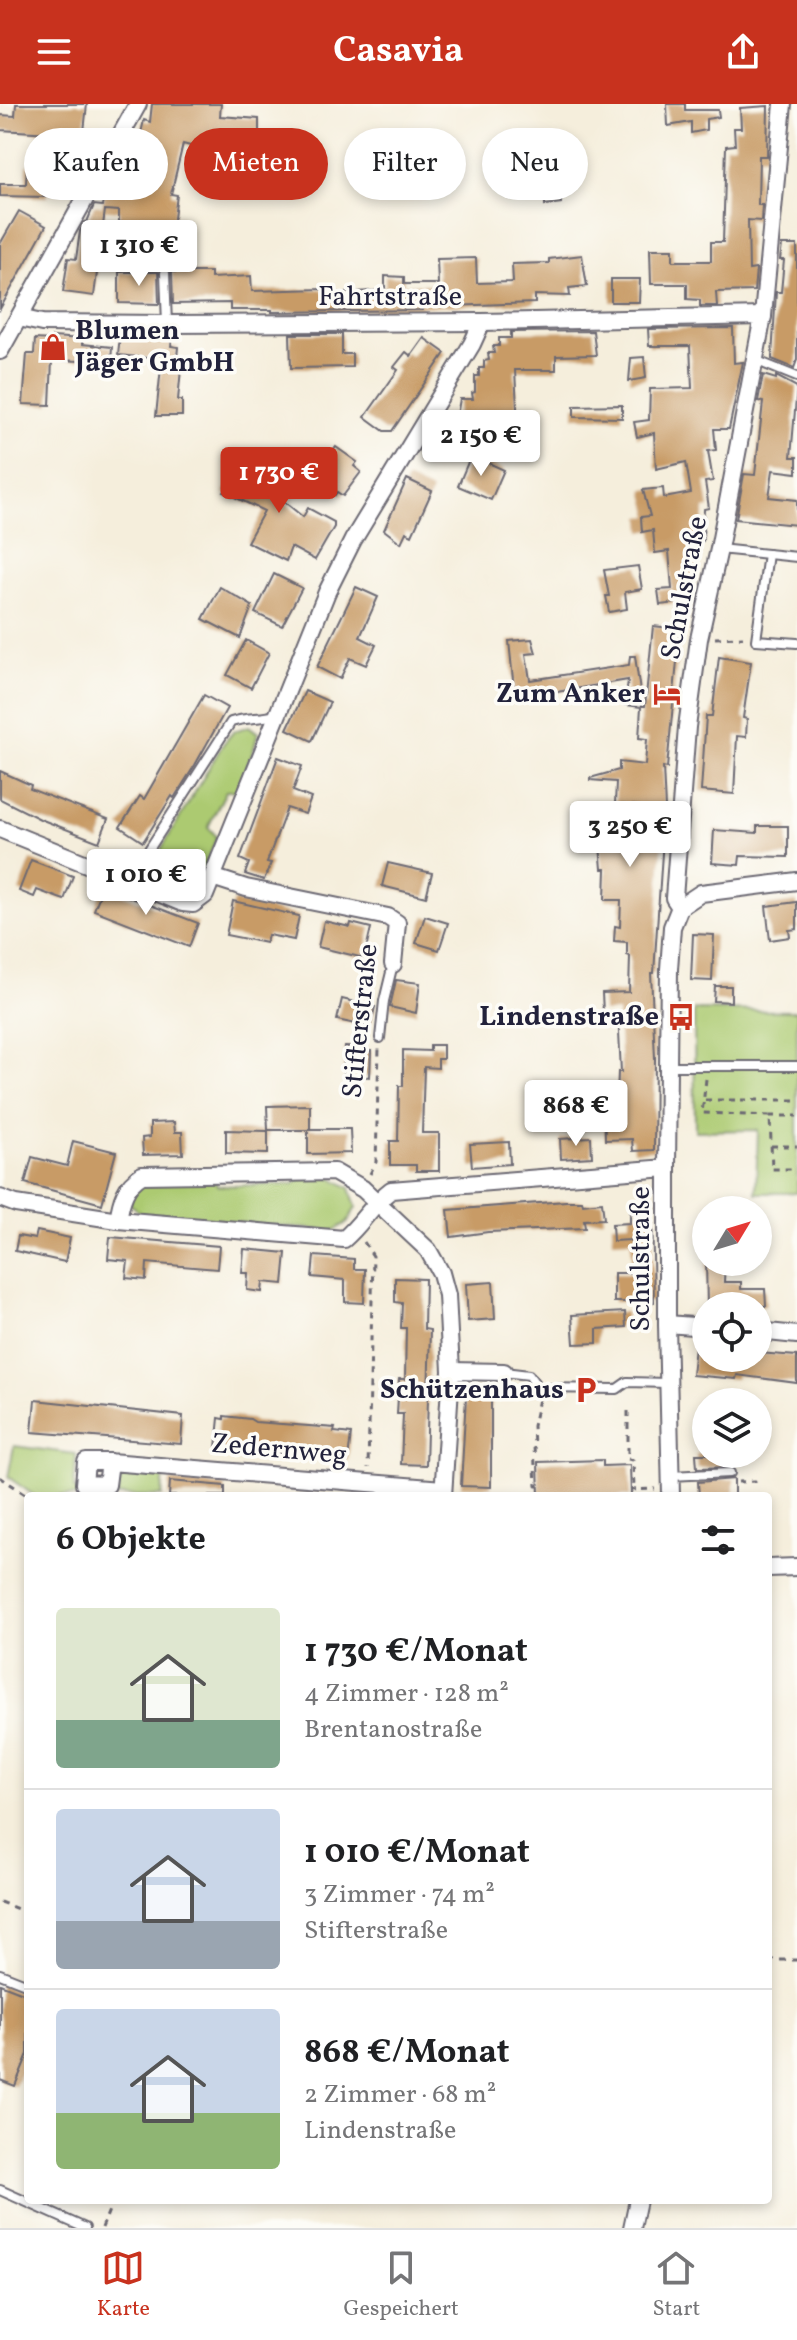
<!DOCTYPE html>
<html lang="de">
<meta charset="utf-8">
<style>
:root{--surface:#fff;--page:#f6f6f6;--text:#202124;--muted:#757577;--line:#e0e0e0;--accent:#c8321e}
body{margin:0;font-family:Vollkorn,serif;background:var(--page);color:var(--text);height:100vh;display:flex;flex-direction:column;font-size:30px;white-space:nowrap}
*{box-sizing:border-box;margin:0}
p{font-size:26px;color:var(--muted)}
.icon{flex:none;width:44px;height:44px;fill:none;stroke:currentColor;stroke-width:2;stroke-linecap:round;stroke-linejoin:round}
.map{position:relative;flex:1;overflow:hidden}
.panel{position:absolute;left:24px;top:1388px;width:748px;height:712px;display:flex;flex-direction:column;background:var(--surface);border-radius:8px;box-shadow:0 4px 12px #0003}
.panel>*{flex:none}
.top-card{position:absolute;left:24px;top:24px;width:750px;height:72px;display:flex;gap:16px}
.needle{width:52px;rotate:52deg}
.controls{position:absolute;left:692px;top:1092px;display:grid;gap:16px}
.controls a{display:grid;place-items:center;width:80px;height:80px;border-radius:50%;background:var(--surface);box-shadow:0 4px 12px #0003;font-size:40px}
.price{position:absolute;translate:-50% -68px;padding:0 18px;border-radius:8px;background:#fff;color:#222;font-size:26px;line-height:52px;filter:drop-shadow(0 2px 4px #0008)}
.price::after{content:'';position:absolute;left:50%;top:48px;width:24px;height:18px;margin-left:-12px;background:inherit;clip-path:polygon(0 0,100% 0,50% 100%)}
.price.active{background:var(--accent);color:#fff}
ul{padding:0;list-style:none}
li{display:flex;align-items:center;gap:24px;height:200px;padding:0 32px}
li+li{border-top:2px solid var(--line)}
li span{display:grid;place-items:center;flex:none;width:224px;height:160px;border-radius:8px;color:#555}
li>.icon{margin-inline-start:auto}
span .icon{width:96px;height:96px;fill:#fffc;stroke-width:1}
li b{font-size:34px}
h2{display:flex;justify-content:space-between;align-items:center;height:96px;padding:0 32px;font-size:34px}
.chip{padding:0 28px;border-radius:36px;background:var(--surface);box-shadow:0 4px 12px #0003;font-size:28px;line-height:72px}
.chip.active{background:var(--accent);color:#fff}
header{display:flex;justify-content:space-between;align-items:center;height:104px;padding:0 32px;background:var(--accent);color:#fff;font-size:36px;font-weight:700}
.menu{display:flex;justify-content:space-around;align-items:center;height:112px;border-top:2px solid var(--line);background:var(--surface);font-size:22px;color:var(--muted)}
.menu a{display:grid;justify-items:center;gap:4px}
.menu .active{color:var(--accent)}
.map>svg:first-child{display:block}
.green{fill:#acca71;stroke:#677656;stroke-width:2}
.building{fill:#c89b66}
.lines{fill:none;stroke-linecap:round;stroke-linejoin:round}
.lane-casing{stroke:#6c6973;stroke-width:12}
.street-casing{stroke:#6c6973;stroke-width:20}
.path{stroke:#6c6973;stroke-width:3;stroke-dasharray:6 6;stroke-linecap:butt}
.lane{stroke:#fff;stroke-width:8}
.street{stroke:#fff;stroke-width:16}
.labels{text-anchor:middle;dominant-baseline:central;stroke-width:7;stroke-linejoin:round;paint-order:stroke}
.street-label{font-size:28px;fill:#22223b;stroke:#fdfcf7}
.poi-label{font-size:28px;font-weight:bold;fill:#22223b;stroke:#fdfcf7;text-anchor:end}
</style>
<header><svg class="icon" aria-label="menu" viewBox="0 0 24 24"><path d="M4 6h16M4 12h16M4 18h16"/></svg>Casavia<svg class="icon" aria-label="share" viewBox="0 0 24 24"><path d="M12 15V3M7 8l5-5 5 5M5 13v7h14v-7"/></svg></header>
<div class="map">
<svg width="797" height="2124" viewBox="0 0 797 2124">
<rect width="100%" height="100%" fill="#fdfcf7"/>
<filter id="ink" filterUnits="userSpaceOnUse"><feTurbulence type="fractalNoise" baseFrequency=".0125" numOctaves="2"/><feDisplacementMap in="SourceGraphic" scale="16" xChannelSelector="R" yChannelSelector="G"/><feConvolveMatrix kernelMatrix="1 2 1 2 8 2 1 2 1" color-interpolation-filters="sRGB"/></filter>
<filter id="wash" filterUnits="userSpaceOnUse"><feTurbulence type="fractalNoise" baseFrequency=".006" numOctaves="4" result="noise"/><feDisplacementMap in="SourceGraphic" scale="32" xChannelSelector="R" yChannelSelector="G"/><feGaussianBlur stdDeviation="1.8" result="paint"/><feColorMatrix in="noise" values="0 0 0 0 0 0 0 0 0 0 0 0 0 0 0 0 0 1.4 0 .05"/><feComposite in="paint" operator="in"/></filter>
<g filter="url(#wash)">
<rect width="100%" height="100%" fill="#f5eedc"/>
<g class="green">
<path d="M249,622L258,629L254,644L237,687H226L208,723L217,733L195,786L149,766L223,640L234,627Z"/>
<path d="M694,906L797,907V1089H756L758,1026L695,1027Z"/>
<path d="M329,1072L350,1084L356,1103L348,1118L333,1127L141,1110L130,1100L132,1091L144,1077L212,1075L218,1082L294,1080L302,1073Z"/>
<path d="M14,1342L76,1350L74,1385L118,1390L122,1364L164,1368L162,1392H35L8,1373Z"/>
</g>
<g id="blocks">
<g class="building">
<path d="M16,0H87L82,46L50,43L51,29L0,26V11L15,12Z"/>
<path d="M152,0H221L220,12L259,15V35L217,29L213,48L183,40L171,90L177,91L172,130L119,118V107L105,106L94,192L63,188L68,154L76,155L80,127L85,118H87L94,101L102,102L108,76L118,78L126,44L137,47L144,16L150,18Z"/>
<path d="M667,0H685V6H718L719,13L706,15V26L691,29V18L668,22Z"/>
<path d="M768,2L767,52H759L758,101H762L761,117L748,116L749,166L756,165L754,187L716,188L717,202H700V196L687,195V180H651L650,145H673V157H711V138H723L726,42L735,41L734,24H741L740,4Z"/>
<path d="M27,61H48L47,93L0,92V80H26Z"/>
<path d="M545,86H561V99L545,101Z"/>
<path d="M19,107L46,122L0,205V140Z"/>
<path d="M782,141H797V256L794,264L772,255V253L776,188H781L784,156H780Z"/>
<path d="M582,151L587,182L569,184L570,192L535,191V199L422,203V206L272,208V206H230V199L173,200L172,168H211V174L251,172L252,187L323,185V188L343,189L385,186V172L404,173V180H438L437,155L476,154L477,179L513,178L512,160L549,159V155Z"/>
<path d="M119,168H158L159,200L119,199Z"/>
<path d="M611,175H640L639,198H611Z"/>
<path d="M733,224L734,259L743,258L729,325H714L716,346L708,347L713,377L705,378L709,404L704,405L703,437L700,438V444H696L698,476H693L694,497L660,501L658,486L672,485L669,447L655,449L653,426L642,428L641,413L650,412L643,386L663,384L664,394L691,389L686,358L656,365L654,329L637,333L634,318L649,316L650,285L692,284L690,242H649L648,225Z"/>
<path d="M593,227L596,251L556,252V266H515L518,323L452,325L451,311H457L460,295H473L472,289L475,288V272H479V264H484V257L489,256L488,249H494L493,242H499V234H511V228Z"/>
<path d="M290,230H342V250H352V263L291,264Z"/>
<path d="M120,231L172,236L171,242L178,243L176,264L181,265L178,296H182V312H156L161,263L156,262V255L118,251Z"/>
<path d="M52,233L82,235V240L112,243L111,258L81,255V257L52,256L50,301L23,300L27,250H34L35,235L52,236Z"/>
<path d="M424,234L445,249L392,327H384L365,313L398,266L394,263L406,248L411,252Z"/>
<path d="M644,253L646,274L629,277L631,254Z"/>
<path d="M763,271L776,275V272L797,283L791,353H797V369L773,366L769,393L797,396V421L736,415L744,370L755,371L763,298L758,297Z"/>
<path d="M622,301V314L574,313V302Z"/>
<path d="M336,343L357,358L354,362L361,368L343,392L337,388L335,391L313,374Z"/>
<path d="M471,351L504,366L491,396L458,382Z"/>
<path d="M247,356L288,379L281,395L303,413L308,404L334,418V423L315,456L291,443L286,457L247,438L264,407L224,388Z"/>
<path d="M407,375L432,387L412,431L406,428L401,439L384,426Z"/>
<path d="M638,462L642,485L625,488L627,505L609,508L606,492H609L604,466Z"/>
<path d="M274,470L302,484L282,522L255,509Z"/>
<path d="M220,483L252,502L240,534L203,515Z"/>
<path d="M356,483L378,493L360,533L376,541L366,561L350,554L340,575L317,563Z"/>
<path d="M653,522L680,525L667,664L663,663L665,704L654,869H651L655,954L654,1046L633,1047L632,1035L605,1036L604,996L617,995L618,968H621L618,908H603L602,889L629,888L630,852L627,851V838L614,837L615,822L620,823L621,796H605L606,765H602L600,741L637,739L639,702L615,700L616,678L590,676V674L619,666V658L645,661L647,635L639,634L641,603L625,601L628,576L515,595L509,537L532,535L536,549L526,550L530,576L629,561L630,552H635L642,602H645Z"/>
<path d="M246,536L269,549L251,584L227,571Z"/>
<path d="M719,553L751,558L743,614L747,615L746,633L737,632L734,690L701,687L706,612H712Z"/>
<path d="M305,587L330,598L312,637L287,625Z"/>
<path d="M204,591L227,604L195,661L174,694L172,692L143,738L120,723L140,692L144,695Z"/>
<path d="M278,653L302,662L293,687L311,694L305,710L287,704L267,758L271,759L264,776L245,770L249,759L240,755Z"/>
<path d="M0,667L31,681L30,685L108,715L99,738L40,715L0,695Z"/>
<path d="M757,722H788V753L740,752L739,761L712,759L714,726L757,729Z"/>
<path d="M31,756L73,772L64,796L37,786L34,793L19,787Z"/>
<path d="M388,759L432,769L426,793L382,782Z"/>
<path d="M103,783L198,819L189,843L94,806Z"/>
<path d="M233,797L299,812L294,836L268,831L266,839L226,831Z"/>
<path d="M797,798V825L789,826L790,833L770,836L766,802Z"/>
<path d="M425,812L448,819L439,846L416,839Z"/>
<path d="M324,817L350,823L351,819L371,824L364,854L318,843Z"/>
<path d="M693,830L714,831L712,877L691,876Z"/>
<path d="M396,876L420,879L416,909L390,903Z"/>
<path d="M715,882H731V898L714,897Z"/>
<path d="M342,895L375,903L370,923L337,916Z"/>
<path d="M430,941H443V955H438V964L424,963L422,1029H439V1067H416V1061H390V1037H398L399,982H403V946L430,947Z"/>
<path d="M345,943L365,944V947H371L370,973L343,971Z"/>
<path d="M310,1001V1025H350L351,1049L308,1050V1026H268L267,1002Z"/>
<path d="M174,1018L175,1028H182L183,1050L143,1051L142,1034L150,1033V1019Z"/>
<path d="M226,1026L268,1027V1050L226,1049Z"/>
<path d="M591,1033L592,1053L561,1055L560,1035Z"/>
<path d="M73,1037L116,1048L102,1100L25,1079L32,1053L67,1062Z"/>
<path d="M509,1038L510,1060L472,1063L470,1040Z"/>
<path d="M566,1097H582L583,1100L602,1098L604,1115L584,1116L585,1124L488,1128L451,1133L448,1106Z"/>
<path d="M652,1108L654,1198H614V1169H633L631,1136L613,1137L612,1120L630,1119V1109Z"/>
<path d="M37,1127L70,1134L65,1158L15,1147L18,1132L35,1135Z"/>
<path d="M110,1133L219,1142L217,1165L147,1159L146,1176L126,1174L128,1157L108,1155Z"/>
<path d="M244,1145L286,1149L283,1180L263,1178L262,1188L247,1186L248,1169H242Z"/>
<path d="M314,1152L354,1155V1165H365L364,1199L345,1198V1176L312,1173Z"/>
<path d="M706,1158H725L724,1178H741V1185H765L766,1202H707Z"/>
<path d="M395,1174L425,1175L424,1225L430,1226L426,1361L401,1360L403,1310H397L399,1275H405L406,1224H401L402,1199L395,1198Z"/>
<path d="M493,1178L495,1215L468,1217L466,1180Z"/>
<path d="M625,1208L626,1223L597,1225V1239L574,1240L572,1211Z"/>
<path d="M696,1233L706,1234V1254H758V1249L797,1252V1279L737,1271L736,1275L692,1271Z"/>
<path d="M466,1292L491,1293V1383L461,1382Z"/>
<path d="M35,1296L183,1312L181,1340L32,1328Z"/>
<path d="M224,1312L250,1315L255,1318L335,1324L334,1328L351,1330L348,1356L243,1346L242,1349L225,1347V1345L216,1344L219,1314L224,1315Z"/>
<path d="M696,1350H733V1363L697,1364Z"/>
<path d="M603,1356V1362L630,1361L631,1392H539L538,1358Z"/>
<path d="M734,1375V1392H699L698,1378Z"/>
<path d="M170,1377L225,1382V1392H169Z"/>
<path d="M0,1880L28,1891V1950L15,1982L0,1976Z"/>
</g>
</g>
</g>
<g filter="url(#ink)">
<use href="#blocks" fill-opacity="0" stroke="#6c6973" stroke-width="2"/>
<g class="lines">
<g class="lane-casing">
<g id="lane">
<path d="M165,169L167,220"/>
<path d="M755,256L797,273"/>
<path d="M719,445L797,453"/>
<path d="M768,450L756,536L797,539"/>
<path d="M130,775L231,618C246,613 261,615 276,611"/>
<path d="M380,934L384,897L393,860"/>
<path d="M668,962H797"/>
<path d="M504,1268L529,1271L538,1284L617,1285L627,1278L668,1279"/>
<path d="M671,1372L730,1369"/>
<path d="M0,1870L28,1881"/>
<path d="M0,2086L85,2124"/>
</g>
</g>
<g class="street-casing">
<g id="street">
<path d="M19,214L42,219L167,220L482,218L763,212"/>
<path d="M0,247L138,0"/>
<path d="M0,725L183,799L193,800L205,791L327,488L353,436L472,240L482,218"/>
<path d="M212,773L246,784L388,813L397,819L393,860"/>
<path d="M680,803L674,794L687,623L699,535L719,445L763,212L783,0"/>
<path d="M0,1094L16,1100L118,1116L344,1135C362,1120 372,1100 391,1086L667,1064"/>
<path d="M118,1116C121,1097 125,1081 142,1071L334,1068L363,1085L428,1146L441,1169L447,1191L451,1267L443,1392"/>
<path d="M667,1220L706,1223"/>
<path d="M758,1227L797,1231"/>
<path d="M451,1267L504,1268"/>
<path d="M110,1358L107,1381L84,1380L86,1358H110L443,1385"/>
<path d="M671,1392L667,1220V1064L669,865L672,823L680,803L701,789L797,777"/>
<path d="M768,1464L797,1463"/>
<path d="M632,2124L638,2096"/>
</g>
</g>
<g class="path">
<path d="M715,534L743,533"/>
<path d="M706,975L702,1009L770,1012L772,1065H797"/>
<path d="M705,996H797"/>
<path d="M770,1012H797"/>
<path d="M771,1042H797"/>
<path d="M370,1070L376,1058L379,944"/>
<path d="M364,1138L373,1152L368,1364"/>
<path d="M628,1307V1355L633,1356L634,1385"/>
<path d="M0,1373L28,1392"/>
<path d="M738,1378L755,1377V1382"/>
<path d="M539,1382H536L533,1322L539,1295"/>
<path d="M630,1386L655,1385"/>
<path d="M0,1798L28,1809"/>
<path d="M768,1856H797"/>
<path d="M102,2124L113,2096"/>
</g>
<use href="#lane" class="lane"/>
<use href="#street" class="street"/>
</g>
</g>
<defs>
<g id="shop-bare" transform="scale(2.16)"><path d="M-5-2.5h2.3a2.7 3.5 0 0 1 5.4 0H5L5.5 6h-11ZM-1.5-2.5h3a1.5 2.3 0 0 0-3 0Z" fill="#c8321e" stroke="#fdfcf7" stroke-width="2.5" paint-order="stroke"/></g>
<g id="hotel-bare" transform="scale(2.16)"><path d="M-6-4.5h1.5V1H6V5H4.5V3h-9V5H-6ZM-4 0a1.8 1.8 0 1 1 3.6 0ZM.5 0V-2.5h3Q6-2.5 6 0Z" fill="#c8321e" stroke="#fdfcf7" stroke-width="2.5" paint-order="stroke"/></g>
<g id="bus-bare" transform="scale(2.16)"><path d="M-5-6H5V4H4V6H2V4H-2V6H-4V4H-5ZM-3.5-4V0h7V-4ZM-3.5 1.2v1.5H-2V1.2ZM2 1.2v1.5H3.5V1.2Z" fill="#c8321e" stroke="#fdfcf7" stroke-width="2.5" paint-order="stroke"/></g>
<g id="parking-bare" transform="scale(2.16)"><path d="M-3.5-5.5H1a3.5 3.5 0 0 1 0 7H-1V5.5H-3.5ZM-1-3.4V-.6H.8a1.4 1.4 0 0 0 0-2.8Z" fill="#c8321e" stroke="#fdfcf7" stroke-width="2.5" paint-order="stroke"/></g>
</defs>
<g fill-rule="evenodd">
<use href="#shop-bare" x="53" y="243"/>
<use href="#hotel-bare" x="667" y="590"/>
<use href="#bus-bare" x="681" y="913"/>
<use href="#parking-bare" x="586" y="1286"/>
</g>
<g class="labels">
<g class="street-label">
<text x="390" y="193">Fahrtstraße</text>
<text transform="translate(685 484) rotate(-79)">Schulstraße</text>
<text transform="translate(361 917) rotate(-84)">Stifterstraße</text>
<text transform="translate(641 1155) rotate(-90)">Schulstraße</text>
<text transform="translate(279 1346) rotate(5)">Zedernweg</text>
</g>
<g class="poi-label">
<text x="75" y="227" text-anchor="start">Blumen<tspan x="75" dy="32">Jäger GmbH</tspan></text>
<text x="645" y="590">Zum Anker</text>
<text x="659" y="913">Lindenstraße</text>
<text x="564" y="1286">Schützenhaus</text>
</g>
</g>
</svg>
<div class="controls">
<a><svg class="needle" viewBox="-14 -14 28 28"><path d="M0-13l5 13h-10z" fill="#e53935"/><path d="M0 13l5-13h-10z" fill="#757577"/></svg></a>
<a><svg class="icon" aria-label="locate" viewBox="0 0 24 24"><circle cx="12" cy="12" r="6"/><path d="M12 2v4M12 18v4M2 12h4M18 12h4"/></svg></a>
<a><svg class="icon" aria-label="layers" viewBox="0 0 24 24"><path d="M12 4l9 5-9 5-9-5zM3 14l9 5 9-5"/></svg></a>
</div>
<b class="price" style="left:139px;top:184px">1 310 €</b>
<b class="price" style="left:481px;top:374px">2 150 €</b>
<b class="price active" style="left:279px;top:411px">1 730 €</b>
<b class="price" style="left:630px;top:765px">3 250 €</b>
<b class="price" style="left:146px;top:813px">1 010 €</b>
<b class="price" style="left:576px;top:1044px">868 €</b>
<div class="top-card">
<a class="chip">Kaufen</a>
<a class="chip active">Mieten</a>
<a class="chip">Filter</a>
<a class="chip">Neu</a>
</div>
<section class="panel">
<h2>6 Objekte<svg class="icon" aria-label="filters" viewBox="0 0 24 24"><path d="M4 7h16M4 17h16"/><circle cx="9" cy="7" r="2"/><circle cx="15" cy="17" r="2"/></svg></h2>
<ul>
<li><span style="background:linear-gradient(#dfe7d0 70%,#7fa58c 0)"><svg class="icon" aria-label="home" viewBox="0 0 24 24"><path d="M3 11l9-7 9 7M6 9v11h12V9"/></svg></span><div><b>1 730 €/Monat</b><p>4 Zimmer · 128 m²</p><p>Brentanostraße</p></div></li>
<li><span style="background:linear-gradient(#c9d6e8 70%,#9aa5b1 0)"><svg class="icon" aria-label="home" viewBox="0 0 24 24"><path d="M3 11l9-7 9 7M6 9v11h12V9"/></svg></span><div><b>1 010 €/Monat</b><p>3 Zimmer · 74 m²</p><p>Stifterstraße</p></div></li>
<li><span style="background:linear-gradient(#c9d6e8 65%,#8fb573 0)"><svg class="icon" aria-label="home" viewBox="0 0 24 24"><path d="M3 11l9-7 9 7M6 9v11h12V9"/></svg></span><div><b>868 €/Monat</b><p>2 Zimmer · 68 m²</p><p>Lindenstraße</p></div></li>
</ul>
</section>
</div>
<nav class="menu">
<a class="active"><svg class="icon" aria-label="map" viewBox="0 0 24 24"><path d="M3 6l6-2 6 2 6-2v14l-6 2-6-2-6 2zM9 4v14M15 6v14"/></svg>Karte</a>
<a><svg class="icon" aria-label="saved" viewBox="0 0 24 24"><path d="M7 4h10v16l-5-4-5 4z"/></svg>Gespeichert</a>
<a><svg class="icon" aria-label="home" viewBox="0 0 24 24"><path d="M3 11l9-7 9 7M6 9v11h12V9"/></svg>Start</a>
</nav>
